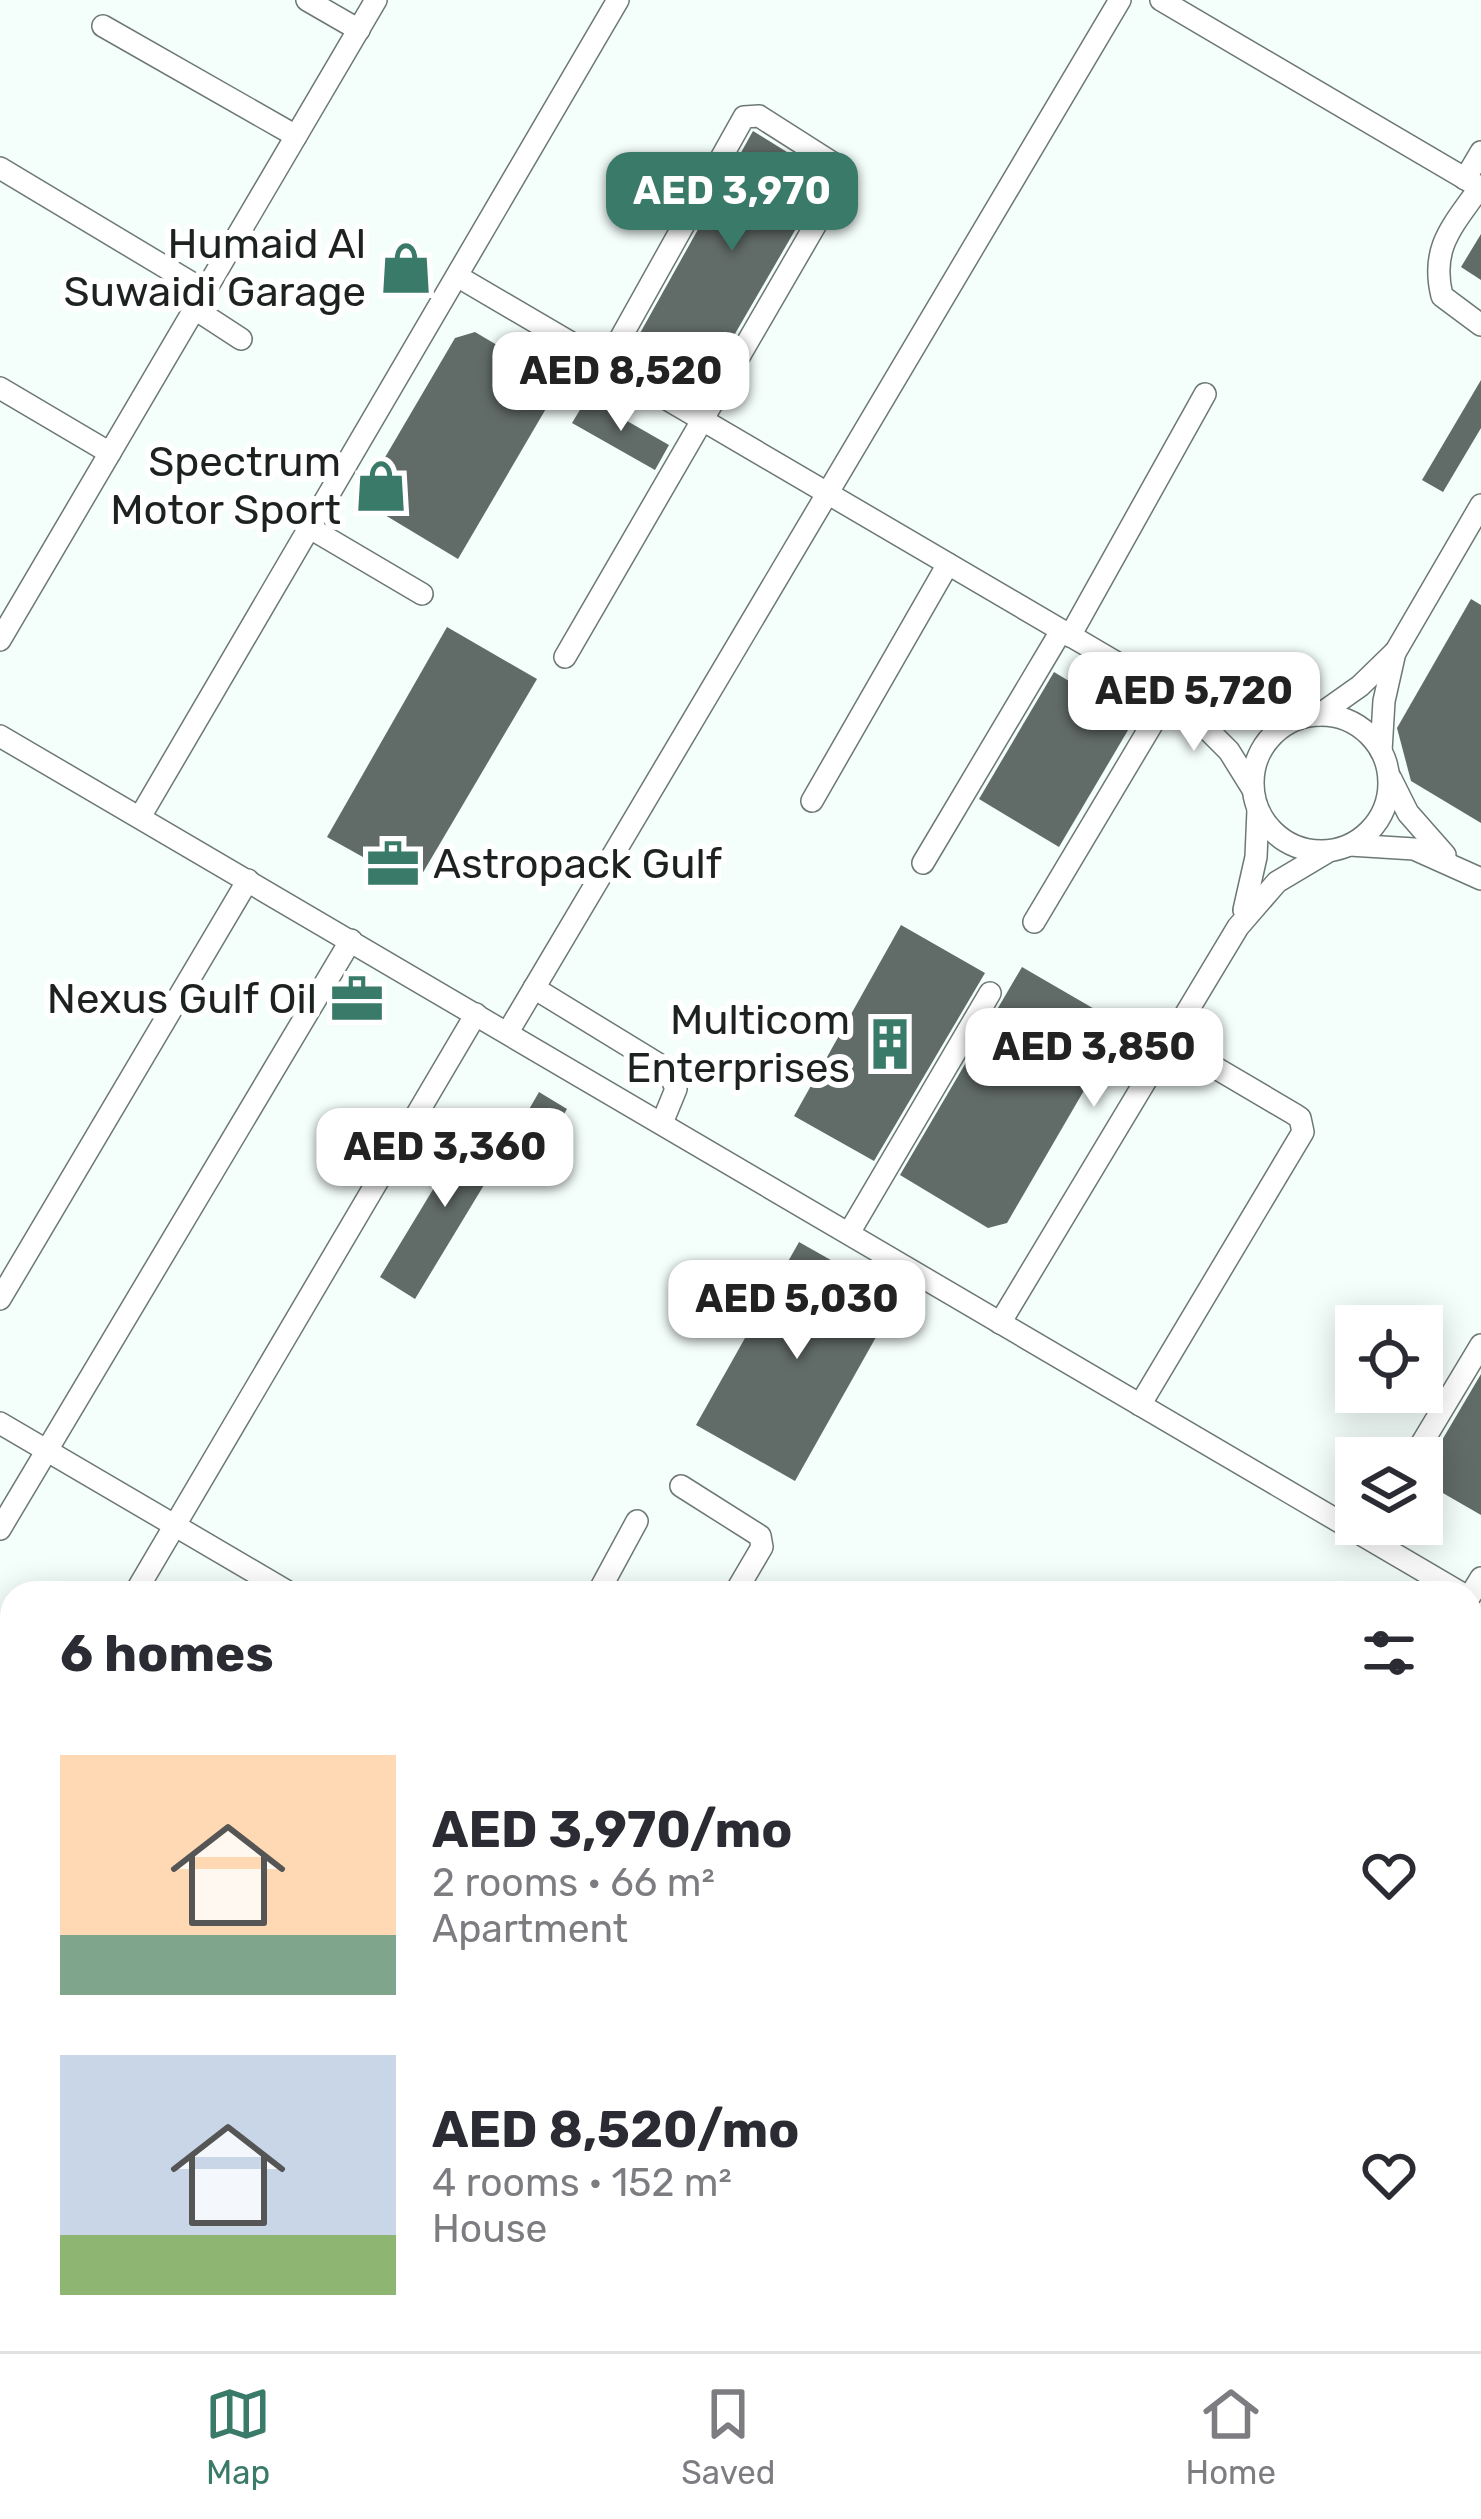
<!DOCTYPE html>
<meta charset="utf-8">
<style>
:root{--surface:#fff;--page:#f2f2f3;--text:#2b2b33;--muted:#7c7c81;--line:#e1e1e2;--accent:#3a7a68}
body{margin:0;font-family:Rubik,sans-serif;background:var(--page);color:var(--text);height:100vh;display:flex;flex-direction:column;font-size:45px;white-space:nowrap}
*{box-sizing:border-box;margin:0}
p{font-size:39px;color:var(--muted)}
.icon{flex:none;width:66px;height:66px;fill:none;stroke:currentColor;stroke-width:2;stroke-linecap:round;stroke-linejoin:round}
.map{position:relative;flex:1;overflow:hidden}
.drawer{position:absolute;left:0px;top:1581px;width:1482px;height:771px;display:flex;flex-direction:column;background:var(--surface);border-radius:36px 36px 0 0;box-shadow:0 6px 30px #0003}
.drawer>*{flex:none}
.fabs{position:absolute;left:1335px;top:1305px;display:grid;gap:24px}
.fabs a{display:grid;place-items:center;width:108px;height:108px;border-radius:0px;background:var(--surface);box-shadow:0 6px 30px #0003;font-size:60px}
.price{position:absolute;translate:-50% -102px;padding:0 27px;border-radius:24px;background:#fff;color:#222;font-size:39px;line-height:78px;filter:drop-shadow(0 3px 6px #0008)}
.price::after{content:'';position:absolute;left:50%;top:72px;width:36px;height:27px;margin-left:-18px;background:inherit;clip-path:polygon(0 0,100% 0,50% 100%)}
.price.active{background:var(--accent);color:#fff}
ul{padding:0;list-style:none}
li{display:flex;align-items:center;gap:36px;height:300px;padding:0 60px}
li span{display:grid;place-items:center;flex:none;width:336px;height:240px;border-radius:0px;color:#555}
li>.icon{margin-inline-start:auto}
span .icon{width:144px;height:144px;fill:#fffc;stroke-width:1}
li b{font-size:51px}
h2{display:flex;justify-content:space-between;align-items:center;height:144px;padding:0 60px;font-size:51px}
.dock{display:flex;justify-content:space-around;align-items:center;height:168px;border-top:3px solid var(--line);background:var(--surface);font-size:33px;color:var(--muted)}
.dock a{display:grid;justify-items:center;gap:6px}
.dock .active{color:var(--accent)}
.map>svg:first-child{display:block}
.building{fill:#616b68}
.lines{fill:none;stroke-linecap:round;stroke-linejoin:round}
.minor-casing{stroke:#6d7874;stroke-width:24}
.minor{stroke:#fff;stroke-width:21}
.labels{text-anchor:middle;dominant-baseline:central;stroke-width:12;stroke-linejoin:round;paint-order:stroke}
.poi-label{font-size:42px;fill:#1d2120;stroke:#fff;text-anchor:end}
</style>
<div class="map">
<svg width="1481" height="2351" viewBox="0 0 1481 2351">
<rect width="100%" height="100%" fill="#f4fefb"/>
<g class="building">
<path d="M753,131L824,175L823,182L710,377L639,335Z"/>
<path d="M1481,234V280L1461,267Z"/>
<path d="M475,332L561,383L458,559L360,500L455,338Z"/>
<path d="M1481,380V428L1443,492L1422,480Z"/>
<path d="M587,398L669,445L655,470L572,423Z"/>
<path d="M1471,599L1481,605V823L1411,781L1397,728Z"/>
<path d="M447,627L537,679L415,886L327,837Z"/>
<path d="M1054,672L1134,720L1059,847L979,799Z"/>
<path d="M901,925L985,973L874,1161L794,1116Z"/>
<path d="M1022,967L1122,1025L1007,1223L988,1228L900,1175Z"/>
<path d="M539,1092L567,1109L552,1134L524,1118Z"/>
<path d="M475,1120L510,1142L415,1299L380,1277Z"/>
<path d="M799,1242L898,1298L795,1481L696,1425Z"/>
<path d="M1481,1374V1515L1422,1481V1474Z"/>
</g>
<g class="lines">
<g class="minor-casing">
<g id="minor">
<path d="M307,0L359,30"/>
<path d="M1161,0L1481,188"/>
<path d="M103,26L296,136"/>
<path d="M0,168L205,291"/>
<path d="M1465,179L1481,152"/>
<path d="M1480,187C1453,226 1430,247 1442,296L1481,325"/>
<path d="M457,276L1170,694L1228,714L1298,719"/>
<path d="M195,309L241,339"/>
<path d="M0,388L110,453"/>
<path d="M310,528L422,594"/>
<path d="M1070,636L1205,394"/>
<path d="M0,640L376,0"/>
<path d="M565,657L838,186L839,167L759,116L744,117L606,364"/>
<path d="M1180,702L1229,751L1252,788"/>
<path d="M1319,715L1360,686L1396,651L1481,505"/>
<circle cx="1321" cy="783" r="68"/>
<path d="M0,736L1461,1593"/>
<path d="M1381,751L1384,701L1395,652"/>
<path d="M1391,779L1408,813L1445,855"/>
<path d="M812,801L948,564"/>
<path d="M140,817L618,0"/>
<path d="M1350,845L1414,849L1481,879"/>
<path d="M923,863L1061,631"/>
<path d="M1244,910L1256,857L1258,810"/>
<path d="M1034,922L1170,694"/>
<path d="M534,988L668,1070L676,1089L662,1123"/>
<path d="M508,1032L1120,0"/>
<path d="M849,1233L990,993"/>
<path d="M0,1299L248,880"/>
<path d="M1000,1323L1238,927L1277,882L1329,851"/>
<path d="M1140,1405L1303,1132L1300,1118L1294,1114L1170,1041"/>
<path d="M0,1423L290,1593"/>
<path d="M1413,1458L1481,1345"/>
<path d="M681,1486L760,1536L762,1547L735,1593"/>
<path d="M0,1529L351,940"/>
<path d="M135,1593L476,1014"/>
<path d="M598,1593L637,1521"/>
<path d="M1470,1596L1481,1578"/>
<path d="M1470,1701L1481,1683"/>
<path d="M0,1823L12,1803"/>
<path d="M0,2093L12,2072"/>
<path d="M0,2150L12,2157"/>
<path d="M1470,2267L1481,2248"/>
<path d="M1470,2287L1481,2294"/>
<path d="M324,2340L342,2351"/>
<path d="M976,2340L995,2351"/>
<path d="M439,2351L445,2340"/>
<path d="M1088,2351L1094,2340"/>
<path d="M1182,2351L1184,2340"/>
</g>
</g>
<use href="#minor" class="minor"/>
</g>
<defs>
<g id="shop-bare" transform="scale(4.14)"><path d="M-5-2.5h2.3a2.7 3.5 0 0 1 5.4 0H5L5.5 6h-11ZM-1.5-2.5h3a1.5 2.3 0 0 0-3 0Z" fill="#3a7a68" stroke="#fff" stroke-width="2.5" paint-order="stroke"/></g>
<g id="office-bare" transform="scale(4.14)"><path d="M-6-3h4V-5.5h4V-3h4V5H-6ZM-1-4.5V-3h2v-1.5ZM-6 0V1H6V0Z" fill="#3a7a68" stroke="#fff" stroke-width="2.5" paint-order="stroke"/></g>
<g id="building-bare" transform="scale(4.14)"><path d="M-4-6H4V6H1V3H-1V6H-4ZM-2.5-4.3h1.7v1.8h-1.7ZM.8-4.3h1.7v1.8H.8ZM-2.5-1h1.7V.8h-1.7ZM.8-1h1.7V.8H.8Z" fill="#3a7a68" stroke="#fff" stroke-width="2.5" paint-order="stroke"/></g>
</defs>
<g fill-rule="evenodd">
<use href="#shop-bare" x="406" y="268"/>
<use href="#shop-bare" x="381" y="486"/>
<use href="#office-bare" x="393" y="864"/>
<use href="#office-bare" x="357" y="999"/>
<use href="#building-bare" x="890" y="1044"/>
</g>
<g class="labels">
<g class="poi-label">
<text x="366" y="244">Humaid Al<tspan x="366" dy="48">Suwaidi Garage</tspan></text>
<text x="341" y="462">Spectrum<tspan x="341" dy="48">Motor Sport</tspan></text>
<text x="433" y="864" text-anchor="start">Astropack Gulf</text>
<text x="317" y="999">Nexus Gulf Oil</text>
<text x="850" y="1020">Multicom<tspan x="850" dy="48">Enterprises</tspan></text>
</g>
</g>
</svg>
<div class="fabs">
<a><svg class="icon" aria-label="locate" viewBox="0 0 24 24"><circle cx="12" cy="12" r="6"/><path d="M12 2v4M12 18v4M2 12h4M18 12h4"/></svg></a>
<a><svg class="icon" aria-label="layers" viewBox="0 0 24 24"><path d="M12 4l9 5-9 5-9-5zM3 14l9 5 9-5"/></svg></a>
</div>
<b class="price active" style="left:732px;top:254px">AED 3,970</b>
<b class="price" style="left:621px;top:434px">AED 8,520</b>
<b class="price" style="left:1194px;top:754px">AED 5,720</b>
<b class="price" style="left:1094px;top:1110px">AED 3,850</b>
<b class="price" style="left:445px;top:1210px">AED 3,360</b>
<b class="price" style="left:797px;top:1362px">AED 5,030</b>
<section class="drawer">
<h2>6 homes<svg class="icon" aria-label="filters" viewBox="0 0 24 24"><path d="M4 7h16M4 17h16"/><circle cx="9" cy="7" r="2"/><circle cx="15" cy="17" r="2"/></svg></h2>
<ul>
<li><span style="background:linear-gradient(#ffd9b3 75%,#7fa58c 0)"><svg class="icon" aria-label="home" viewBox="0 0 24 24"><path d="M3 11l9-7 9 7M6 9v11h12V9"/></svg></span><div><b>AED 3,970/mo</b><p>2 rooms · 66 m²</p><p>Apartment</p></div><svg class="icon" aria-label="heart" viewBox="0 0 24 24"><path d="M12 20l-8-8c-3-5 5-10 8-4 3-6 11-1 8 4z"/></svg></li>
<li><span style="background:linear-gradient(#c9d6e8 75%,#8fb573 0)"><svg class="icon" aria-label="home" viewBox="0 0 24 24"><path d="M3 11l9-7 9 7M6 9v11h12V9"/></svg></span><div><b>AED 8,520/mo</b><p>4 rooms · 152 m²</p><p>House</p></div><svg class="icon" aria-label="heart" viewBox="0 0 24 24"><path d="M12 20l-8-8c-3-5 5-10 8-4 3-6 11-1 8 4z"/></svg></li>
</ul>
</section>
</div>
<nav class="dock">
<a class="active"><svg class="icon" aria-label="map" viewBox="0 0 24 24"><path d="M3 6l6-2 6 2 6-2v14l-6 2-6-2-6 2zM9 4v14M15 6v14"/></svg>Map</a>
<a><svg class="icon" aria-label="saved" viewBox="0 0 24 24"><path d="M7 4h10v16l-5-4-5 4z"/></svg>Saved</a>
<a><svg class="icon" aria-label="home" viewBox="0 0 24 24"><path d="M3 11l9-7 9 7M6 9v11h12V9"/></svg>Home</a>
</nav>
